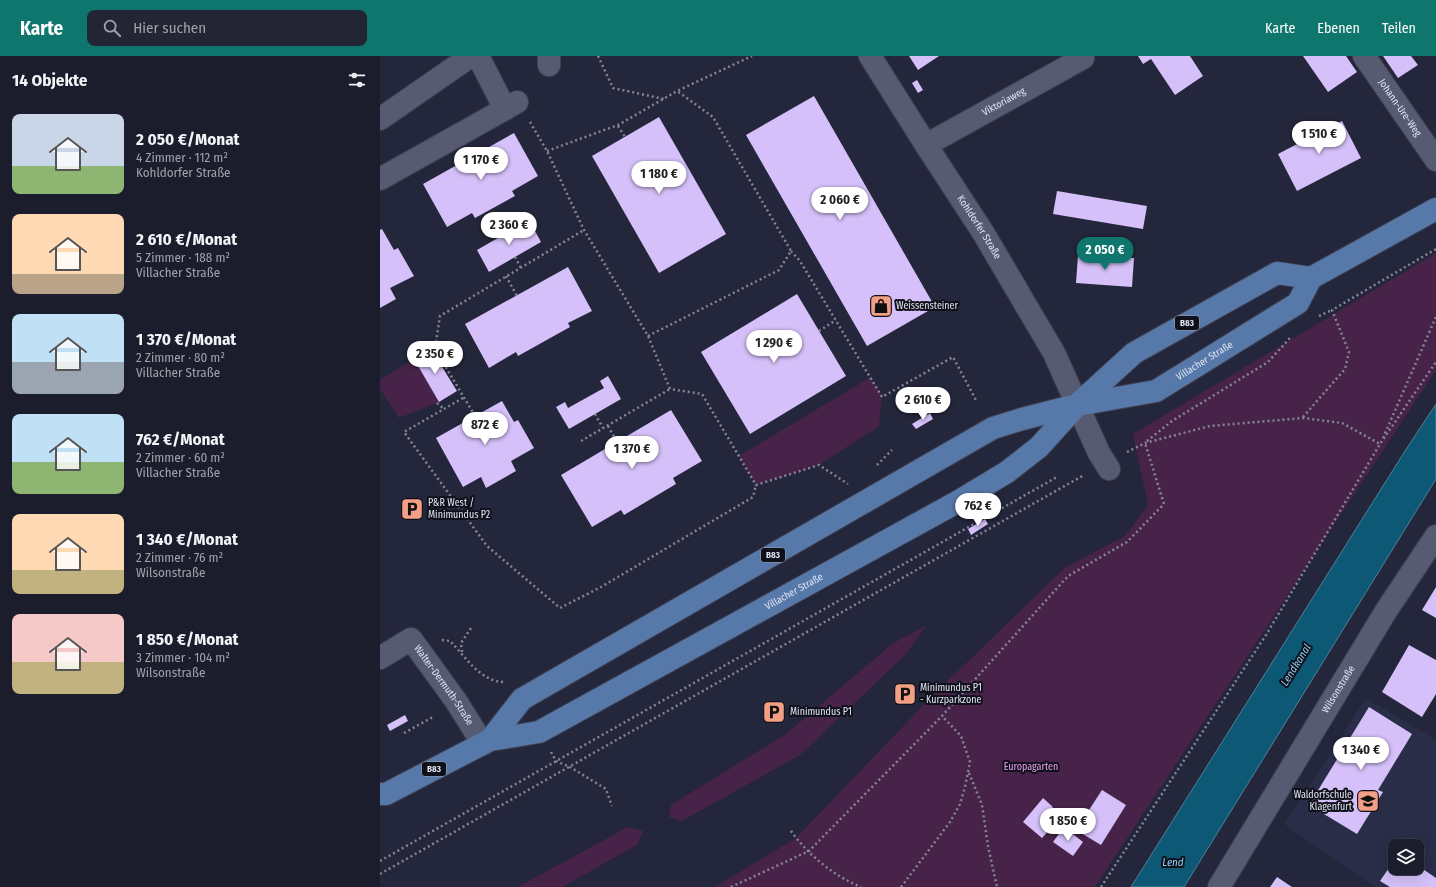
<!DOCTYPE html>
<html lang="de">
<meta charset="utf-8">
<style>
:root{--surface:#1b1c2c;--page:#242534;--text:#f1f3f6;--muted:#a0a1a9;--line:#393a48;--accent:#0f766e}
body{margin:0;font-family:"Fira Sans Condensed",sans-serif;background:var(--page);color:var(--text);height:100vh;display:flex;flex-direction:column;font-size:15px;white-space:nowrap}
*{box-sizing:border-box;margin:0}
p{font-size:13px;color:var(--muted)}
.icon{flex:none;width:22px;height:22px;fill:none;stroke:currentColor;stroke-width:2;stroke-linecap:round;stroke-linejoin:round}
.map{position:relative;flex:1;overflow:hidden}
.side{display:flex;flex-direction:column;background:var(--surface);width:380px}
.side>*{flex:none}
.tools{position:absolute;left:1008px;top:783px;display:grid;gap:8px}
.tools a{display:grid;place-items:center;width:36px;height:36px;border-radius:8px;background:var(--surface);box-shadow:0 4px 16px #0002,0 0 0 1px var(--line);font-size:20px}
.price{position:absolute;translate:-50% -34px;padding:0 9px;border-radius:14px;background:#fff;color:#222;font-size:13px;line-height:26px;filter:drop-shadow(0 1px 2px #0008)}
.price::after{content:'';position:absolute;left:50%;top:24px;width:12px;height:9px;margin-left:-6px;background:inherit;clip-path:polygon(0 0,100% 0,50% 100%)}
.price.on{background:var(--accent);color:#fff}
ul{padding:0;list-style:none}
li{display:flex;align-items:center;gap:12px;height:100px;padding:0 12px}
li span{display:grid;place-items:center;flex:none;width:112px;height:80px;border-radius:8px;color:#555}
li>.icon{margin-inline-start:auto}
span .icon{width:48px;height:48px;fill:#fffc;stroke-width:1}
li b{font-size:17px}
h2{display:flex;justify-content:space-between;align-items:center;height:48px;padding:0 12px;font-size:17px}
header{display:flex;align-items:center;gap:24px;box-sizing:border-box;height:56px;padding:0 20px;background:var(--accent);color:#fff}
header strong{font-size:19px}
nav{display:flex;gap:22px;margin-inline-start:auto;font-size:14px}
.search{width:280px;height:36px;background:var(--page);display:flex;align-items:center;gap:10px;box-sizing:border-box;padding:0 14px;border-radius:8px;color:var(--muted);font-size:15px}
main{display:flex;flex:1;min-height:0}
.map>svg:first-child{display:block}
.built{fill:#292d48;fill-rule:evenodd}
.green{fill:#472349}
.water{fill:#0d5975;stroke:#4d839a}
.building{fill:#d5c0f9}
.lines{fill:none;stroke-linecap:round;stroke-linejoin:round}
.minor-casing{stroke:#404254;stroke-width:24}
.major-casing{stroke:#404254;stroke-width:24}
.path{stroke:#848698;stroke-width:2.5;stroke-dasharray:2 3;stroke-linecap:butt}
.minor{stroke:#575b72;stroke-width:22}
.major{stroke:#5679aa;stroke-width:22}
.labels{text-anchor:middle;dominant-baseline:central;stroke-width:4;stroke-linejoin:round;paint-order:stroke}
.shield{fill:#0f101a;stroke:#a2a4b1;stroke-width:1}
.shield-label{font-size:9px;font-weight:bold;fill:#e1e4f2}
.street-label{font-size:10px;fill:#e1e4f2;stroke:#0f101a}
.poi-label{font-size:10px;fill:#e1e4f2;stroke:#0f101a;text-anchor:start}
.park-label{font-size:10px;fill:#eba0ed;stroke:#0f101a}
.water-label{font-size:11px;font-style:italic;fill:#93d4f4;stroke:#0f101a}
</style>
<header>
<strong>Karte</strong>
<div class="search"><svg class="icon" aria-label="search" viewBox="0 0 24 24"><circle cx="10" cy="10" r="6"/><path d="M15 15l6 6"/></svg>Hier suchen</div>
<nav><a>Karte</a><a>Ebenen</a><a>Teilen</a></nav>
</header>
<main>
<section class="side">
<h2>14 Objekte<svg class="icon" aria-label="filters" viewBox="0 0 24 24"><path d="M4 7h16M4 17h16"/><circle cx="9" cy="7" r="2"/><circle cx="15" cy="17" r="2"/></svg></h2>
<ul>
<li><span style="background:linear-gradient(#c9d6e8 65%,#8fb573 0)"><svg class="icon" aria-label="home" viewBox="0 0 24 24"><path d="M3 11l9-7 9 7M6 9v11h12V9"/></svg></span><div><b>2 050 €/Monat</b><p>4 Zimmer · 112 m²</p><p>Kohldorfer Straße</p></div></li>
<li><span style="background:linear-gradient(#ffd9b3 75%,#b9a48a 0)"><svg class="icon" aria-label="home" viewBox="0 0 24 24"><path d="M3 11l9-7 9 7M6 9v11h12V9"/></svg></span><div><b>2 610 €/Monat</b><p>5 Zimmer · 188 m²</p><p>Villacher Straße</p></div></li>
<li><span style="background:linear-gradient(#bfe0f5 60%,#9aa5b1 0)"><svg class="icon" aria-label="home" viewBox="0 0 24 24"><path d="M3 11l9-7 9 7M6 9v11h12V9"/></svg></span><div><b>1 370 €/Monat</b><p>2 Zimmer · 80 m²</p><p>Villacher Straße</p></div></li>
<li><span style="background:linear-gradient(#bfe0f5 60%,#8fb573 0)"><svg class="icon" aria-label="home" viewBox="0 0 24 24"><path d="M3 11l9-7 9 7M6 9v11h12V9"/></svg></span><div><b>762 €/Monat</b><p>2 Zimmer · 60 m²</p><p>Villacher Straße</p></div></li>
<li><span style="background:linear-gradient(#ffd9b3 70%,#c2b280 0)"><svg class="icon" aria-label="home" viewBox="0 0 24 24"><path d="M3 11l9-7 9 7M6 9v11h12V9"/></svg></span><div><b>1 340 €/Monat</b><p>2 Zimmer · 76 m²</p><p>Wilsonstraße</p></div></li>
<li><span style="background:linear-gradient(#f6c9c9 60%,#c2b280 0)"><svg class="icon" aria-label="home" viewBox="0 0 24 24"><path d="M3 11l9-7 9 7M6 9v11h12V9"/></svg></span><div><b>1 850 €/Monat</b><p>3 Zimmer · 104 m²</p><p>Wilsonstraße</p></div></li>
</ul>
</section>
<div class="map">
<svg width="1056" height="831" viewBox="0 0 1056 831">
<rect width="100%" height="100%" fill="#24263b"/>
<path class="built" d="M986,642L1056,684V831H995L904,768ZM1015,790H1037V812H1015Z"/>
<g class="green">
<path d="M1056,197V314L715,831H335L416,782L552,640L671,525L686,511L745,480L768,449L753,378Z"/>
<path d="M34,303L59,346L19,362L0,333V324Z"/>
<path d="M491,321L502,341L499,370L439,409L376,429L359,400Z"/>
<path d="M547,569L525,599L420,699L302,765L289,761L291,749L406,678L512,588Z"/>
<path d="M248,771L263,775L257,789L182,831H138Z"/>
</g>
<path class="water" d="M1056,348V423L804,831H751L1025,395Z"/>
<g class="building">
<path d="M529,0H559L538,14Z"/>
<path d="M758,0H810L823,20L795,39L771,3L763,8Z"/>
<path d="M923,0H966L977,16L948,36Z"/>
<path d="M1003,0H1031L1038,9L1018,22Z"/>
<path d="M537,24L543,34L538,37L532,27Z"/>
<path d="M434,40L555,251L487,290L366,79Z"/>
<path d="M279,61L346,178L279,217L212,100Z"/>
<path d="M962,65L981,102L917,135L898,98L923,85L920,79L934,71L937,78Z"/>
<path d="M134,77L158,120L132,135L135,140L95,162L92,157L67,171L43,128Z"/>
<path d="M677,135L767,150L763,173L673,158Z"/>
<path d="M149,164L161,186L109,216L97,194Z"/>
<path d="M2,173L14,194L18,192L34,220L10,232L16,243L0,252V174Z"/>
<path d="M698,199L754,202L752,231L696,227Z"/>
<path d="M188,211L212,255L188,267L190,271L138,300L136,296L109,312L85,268Z"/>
<path d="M417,238L466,320L370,378L321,296Z"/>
<path d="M51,293L77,335L59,346L34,303Z"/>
<path d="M228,320L241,343L189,373L176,351L185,346L188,352L224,332L220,325Z"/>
<path d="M122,345L134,366L138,364L154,392L131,405L136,415L106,432L101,421L83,431L56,382Z"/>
<path d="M291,354L322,405L293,422L296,428L244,459L241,454L212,471L181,419Z"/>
<path d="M550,357L553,363L536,373L532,368Z"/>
<path d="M605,463L608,468L591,479L588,473Z"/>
<path d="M1056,531V562L1042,554Z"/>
<path d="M1029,589L1056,604V638L1042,661L1002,636Z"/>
<path d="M989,651L1032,678L998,734L1003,736L977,778L929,749Z"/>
<path d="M25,659L28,665L10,675L7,669Z"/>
<path d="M722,734L746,749L721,789L696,774Z"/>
<path d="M663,742L673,751L663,763L672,771L662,782L643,766Z"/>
<path d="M684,771L703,786L693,800L673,786Z"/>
<path d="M1015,803V812H1037V809L1056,822V831H1010L1000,825Z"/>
<path d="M897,821L912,831H890Z"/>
</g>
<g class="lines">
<g class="minor-casing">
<g id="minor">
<path d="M98,0L125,53L137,46"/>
<path d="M169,0V9"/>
<path id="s1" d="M490,0L546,89L604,178L674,297L719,397L729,413"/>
<path id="s2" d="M984,0L1056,104"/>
<path d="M0,63L91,0"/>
<path id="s3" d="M546,89L703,2"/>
<path d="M0,123L125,53"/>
<path id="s4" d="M0,602L31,583L76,645L103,688"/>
<path id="s5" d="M839,831L1006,555L1056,480"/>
</g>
</g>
<g class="major-casing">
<g id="major">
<path id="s6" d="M110,684L142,643L613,372L642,363L697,349L776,335L918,247L931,222L1056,153"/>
<path id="s7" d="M0,738H6L110,684L159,676L579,445L627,416L659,391L697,349L754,297L897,217L931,222"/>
</g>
</g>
<g class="path">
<path d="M218,0L233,32L284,43"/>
<path d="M150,66L167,95L204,174L268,280L290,333L322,338L376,429L439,409L468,428"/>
<path d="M238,70L245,81"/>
<path d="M167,95L238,69L297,35"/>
<path d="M411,195L420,205L502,341L573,301L597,346"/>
<path d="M135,201L141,212"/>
<path d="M126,220L137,240"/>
<path d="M939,260L952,254"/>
<path d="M439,275L456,264"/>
<path d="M268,280L399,214L411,195L333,61L297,35L372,0"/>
<path d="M83,342L24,376L107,490L180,552L221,531L373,441L376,429"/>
<path d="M57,347L64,353"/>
<path d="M215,358L223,372"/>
<path d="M95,360L55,293L60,260L204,174"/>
<path d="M923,361L965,313L969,296L952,254L1056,193"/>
<path d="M228,370L237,386"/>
<path d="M1003,382L1056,261"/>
<path d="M201,385L290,333"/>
<path d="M767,385L792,365L888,306L910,282"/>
<path d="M747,396L765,387L830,370L923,362L962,367L1000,388"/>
<path d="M497,409L512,394"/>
<path d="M62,584L70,585C86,601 100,626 125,626"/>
<path d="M82,596L81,587L91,572"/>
<path d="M24,677L53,661"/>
<path d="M171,696L176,705L190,711L226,733L232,750"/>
<path d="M589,717L602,749L608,790L617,831"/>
<path d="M411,775C428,799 454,820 481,831"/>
<path d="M0,805L677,421"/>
<path d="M0,818L704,419"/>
<path d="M351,831L429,795L562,660L688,520L747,486L784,448L765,387"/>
<path d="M521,831L570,766L580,748L585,731L590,706L581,680L562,660"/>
<path d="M721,831L886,579L1000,388L1056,306"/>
</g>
<use href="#minor" class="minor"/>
<use href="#major" class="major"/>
</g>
<defs>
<g id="shop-square" transform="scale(1.15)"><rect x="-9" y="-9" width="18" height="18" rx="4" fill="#f39f85" stroke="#0f101a"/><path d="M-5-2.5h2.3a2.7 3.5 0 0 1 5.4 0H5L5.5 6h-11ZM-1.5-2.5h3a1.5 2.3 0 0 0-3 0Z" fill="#111"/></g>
<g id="parking-square" transform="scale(1.15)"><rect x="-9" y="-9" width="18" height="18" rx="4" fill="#f39f85" stroke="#0f101a"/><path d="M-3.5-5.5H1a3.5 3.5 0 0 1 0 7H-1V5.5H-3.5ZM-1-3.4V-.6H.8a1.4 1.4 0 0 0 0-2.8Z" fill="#111"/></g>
<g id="school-square" transform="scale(1.15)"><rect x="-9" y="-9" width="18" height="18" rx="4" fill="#f39f85" stroke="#0f101a"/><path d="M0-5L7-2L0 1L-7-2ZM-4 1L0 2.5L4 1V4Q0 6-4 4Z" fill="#111"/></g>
</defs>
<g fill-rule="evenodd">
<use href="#shop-square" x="501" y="250"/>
<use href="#parking-square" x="32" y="453"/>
<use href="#parking-square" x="525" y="638"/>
<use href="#parking-square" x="394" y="656"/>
<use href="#school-square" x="988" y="745"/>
</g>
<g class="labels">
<g class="shield">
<rect x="795" y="260" width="24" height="14" rx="3"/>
<rect x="381" y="492" width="24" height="14" rx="3"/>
<rect x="42" y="706" width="24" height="14" rx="3"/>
</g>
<g class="shield-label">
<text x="807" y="267">B83</text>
<text x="393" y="499">B83</text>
<text x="54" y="713">B83</text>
</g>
<g class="street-label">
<text stroke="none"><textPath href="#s3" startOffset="89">Viktoriaweg</textPath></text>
<text stroke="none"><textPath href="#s2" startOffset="63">Johann-Ure-Weg</textPath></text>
<text stroke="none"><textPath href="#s1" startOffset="203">Kohldorfer Straße</textPath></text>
<text stroke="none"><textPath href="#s6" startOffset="820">Villacher Straße</textPath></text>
<text stroke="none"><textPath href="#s7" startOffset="464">Villacher Straße</textPath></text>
<text stroke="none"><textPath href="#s4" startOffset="93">Walter-Dermuth-Straße</textPath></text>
<text stroke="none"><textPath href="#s5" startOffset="231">Wilsonstraße</textPath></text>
</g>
<g class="poi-label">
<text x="516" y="250">Weissensteiner</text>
<text x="48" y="447">P&amp;R West /<tspan x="48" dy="12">Minimundus P2</tspan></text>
<text x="540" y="632">Minimundus P1<tspan x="540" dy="12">- Kurzparkzone</tspan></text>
<text x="410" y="656">Minimundus P1</text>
<text x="972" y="739" text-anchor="end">Waldorfschule<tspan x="972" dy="12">Klagenfurt</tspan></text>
</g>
<g class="park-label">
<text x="651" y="711">Europagarten</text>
</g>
<g class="water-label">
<text transform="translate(916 609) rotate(-58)">Lendkanal</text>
<text x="793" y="806">Lend</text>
</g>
</g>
</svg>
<div class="tools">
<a><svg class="icon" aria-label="layers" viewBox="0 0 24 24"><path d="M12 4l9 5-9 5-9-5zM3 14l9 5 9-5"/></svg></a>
</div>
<b class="price" style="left:939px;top:99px">1 510 €</b>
<b class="price" style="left:101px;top:125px">1 170 €</b>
<b class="price" style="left:279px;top:139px">1 180 €</b>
<b class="price" style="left:460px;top:165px">2 060 €</b>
<b class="price" style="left:129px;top:190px">2 360 €</b>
<b class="price on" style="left:725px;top:215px">2 050 €</b>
<b class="price" style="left:394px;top:308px">1 290 €</b>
<b class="price" style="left:55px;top:319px">2 350 €</b>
<b class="price" style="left:543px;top:365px">2 610 €</b>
<b class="price" style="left:105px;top:390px">872 €</b>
<b class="price" style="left:252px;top:414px">1 370 €</b>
<b class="price" style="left:598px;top:471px">762 €</b>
<b class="price" style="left:981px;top:715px">1 340 €</b>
<b class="price" style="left:688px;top:786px">1 850 €</b>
</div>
</main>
